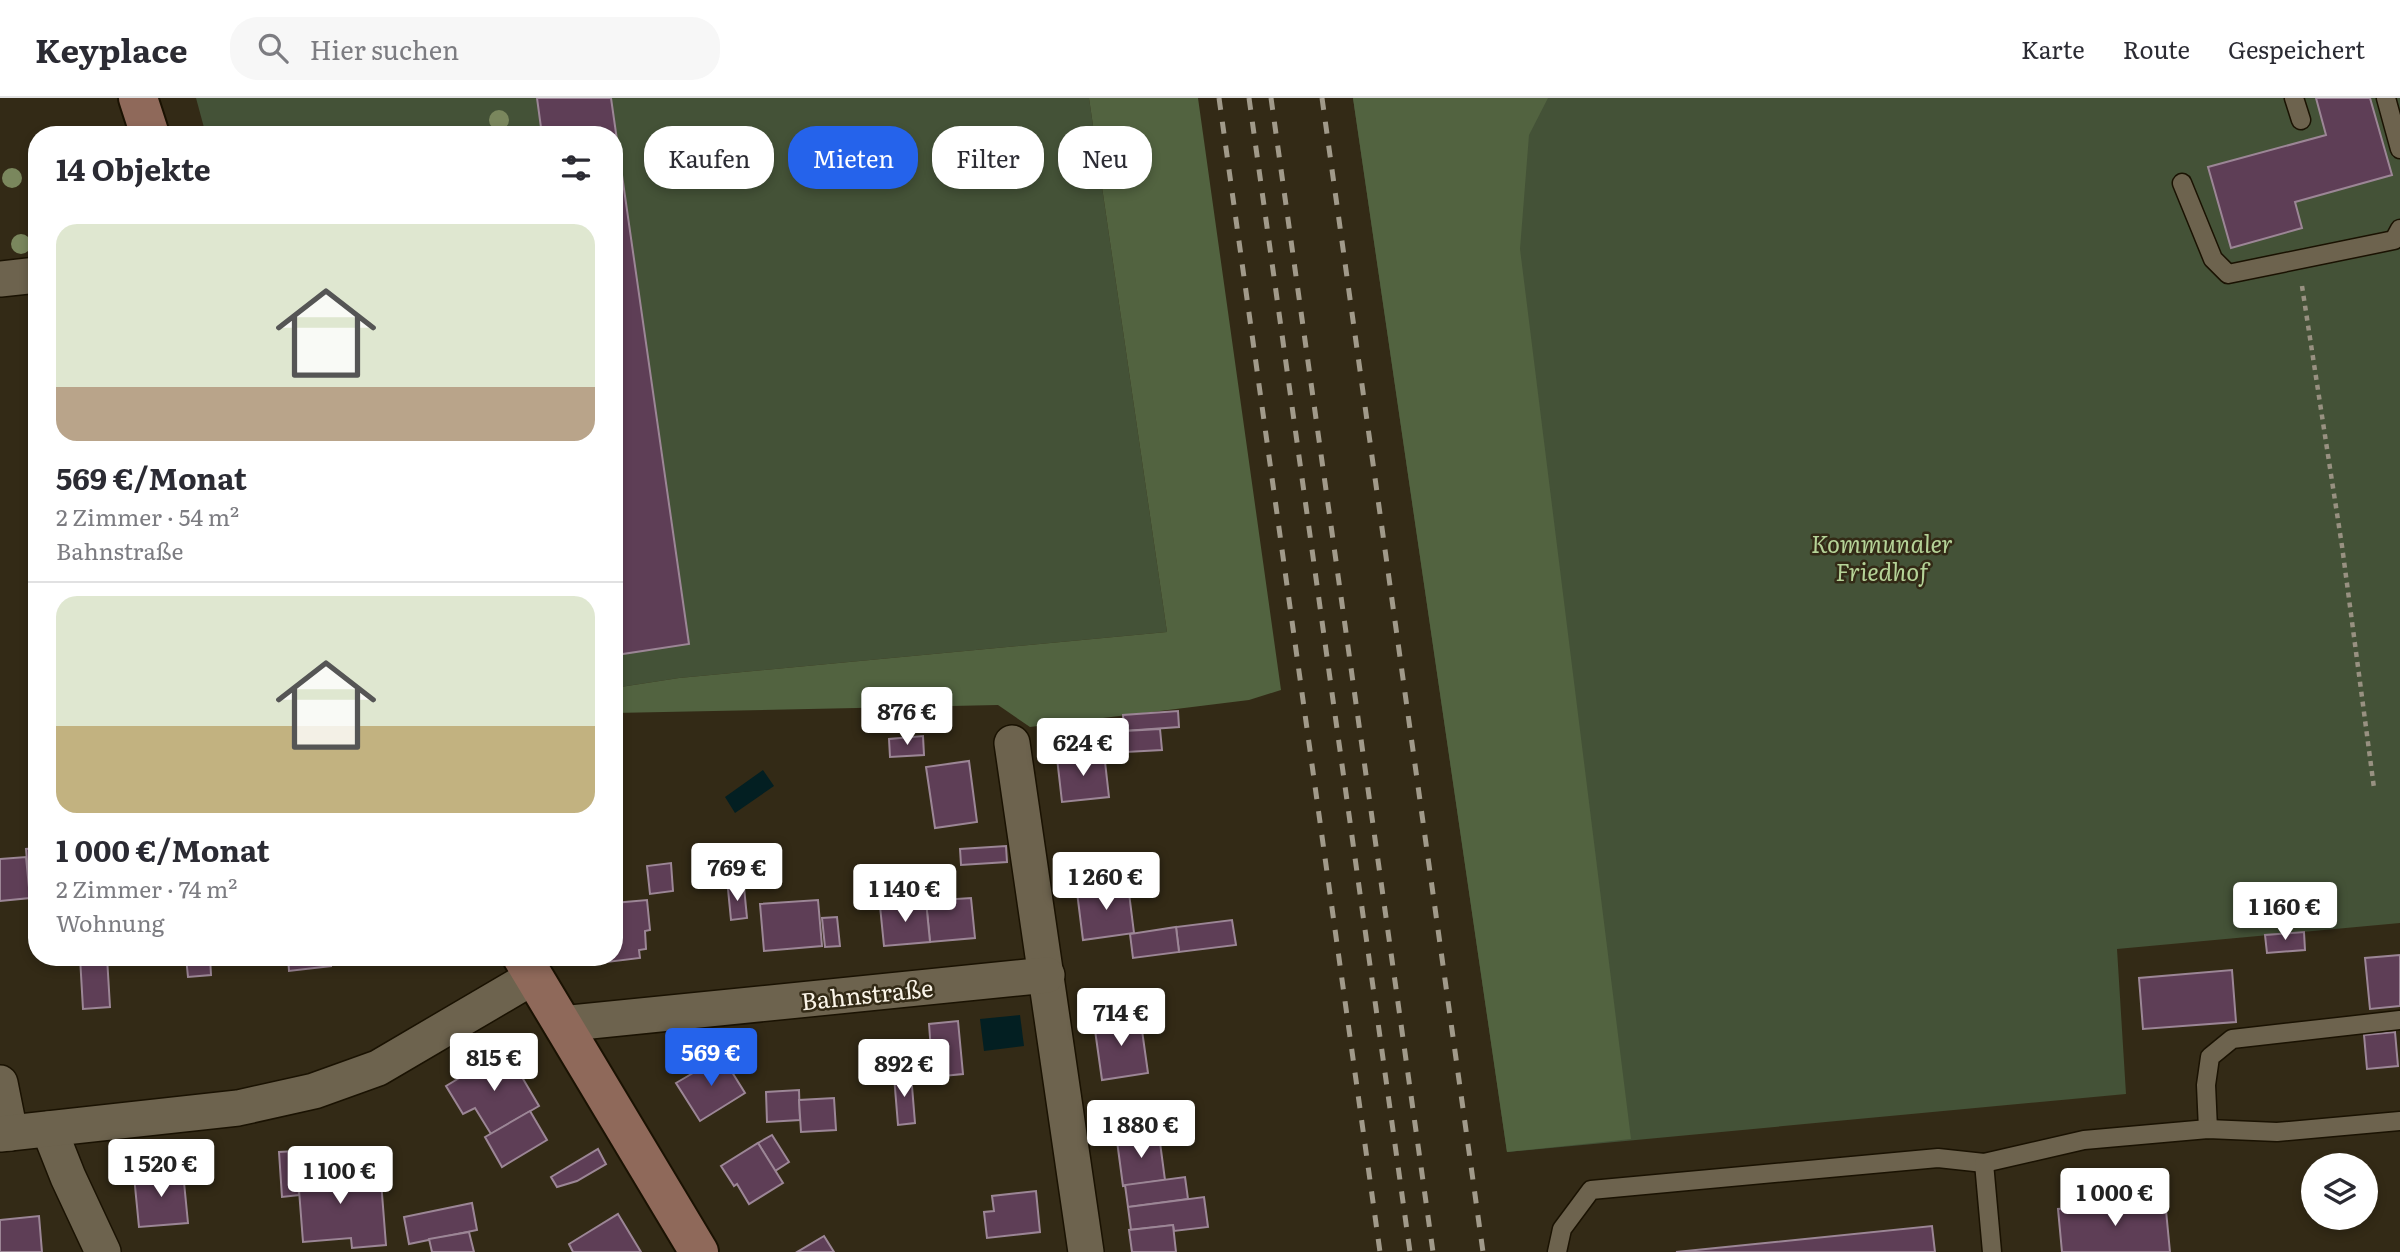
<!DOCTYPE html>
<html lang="de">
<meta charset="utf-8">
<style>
:root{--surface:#fff;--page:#f7f7f7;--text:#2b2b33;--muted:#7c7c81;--line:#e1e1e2;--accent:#2563eb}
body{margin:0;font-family:Literata,serif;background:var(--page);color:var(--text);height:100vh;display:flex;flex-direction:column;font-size:26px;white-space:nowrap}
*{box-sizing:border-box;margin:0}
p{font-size:23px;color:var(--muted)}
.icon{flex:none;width:38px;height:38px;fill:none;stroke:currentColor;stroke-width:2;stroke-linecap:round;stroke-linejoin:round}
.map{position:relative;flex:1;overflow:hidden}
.drawer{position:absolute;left:28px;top:28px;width:595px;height:840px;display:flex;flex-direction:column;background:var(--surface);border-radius:28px;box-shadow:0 4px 10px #0003}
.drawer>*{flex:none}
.top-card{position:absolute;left:644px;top:28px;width:665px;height:63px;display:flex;gap:14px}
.tools{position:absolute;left:2301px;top:1055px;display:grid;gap:14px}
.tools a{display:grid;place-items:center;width:77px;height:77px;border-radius:50%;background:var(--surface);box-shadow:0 4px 10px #0003;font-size:35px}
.price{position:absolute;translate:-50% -60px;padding:0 16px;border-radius:7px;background:#fff;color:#222;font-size:23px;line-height:46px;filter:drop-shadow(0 2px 4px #0008)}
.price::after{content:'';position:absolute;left:50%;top:42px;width:21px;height:16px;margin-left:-10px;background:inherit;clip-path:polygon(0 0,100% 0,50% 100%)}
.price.current{background:var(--accent);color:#fff}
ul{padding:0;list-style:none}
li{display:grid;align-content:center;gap:14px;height:371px;padding:0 28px}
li+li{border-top:2px solid var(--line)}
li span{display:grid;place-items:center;height:217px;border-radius:21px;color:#555}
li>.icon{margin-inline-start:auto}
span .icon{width:126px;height:126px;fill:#fffc;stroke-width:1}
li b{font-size:30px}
h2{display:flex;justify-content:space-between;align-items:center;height:84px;padding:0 28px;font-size:30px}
.pill{padding:0 24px;border-radius:28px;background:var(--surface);box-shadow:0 4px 10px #0003;font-size:24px;line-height:63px}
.pill.current{background:var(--accent);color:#fff}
header{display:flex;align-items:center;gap:42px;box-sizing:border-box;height:98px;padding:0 35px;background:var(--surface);border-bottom:2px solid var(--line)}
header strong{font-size:33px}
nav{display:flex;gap:38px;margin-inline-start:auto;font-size:24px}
.search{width:490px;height:63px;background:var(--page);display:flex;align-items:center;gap:18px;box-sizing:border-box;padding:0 24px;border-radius:28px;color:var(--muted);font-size:26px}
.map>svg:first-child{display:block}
.green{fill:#445237}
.forest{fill:#526340}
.water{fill:#031f22}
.building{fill:#5e3e56;stroke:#9c8696;stroke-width:2}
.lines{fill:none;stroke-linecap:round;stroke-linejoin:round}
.lane-casing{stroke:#1a1202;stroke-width:21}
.street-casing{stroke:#1a1202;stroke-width:38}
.secondary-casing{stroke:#1a1202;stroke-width:42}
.path{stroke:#989181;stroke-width:4.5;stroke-dasharray:5 5;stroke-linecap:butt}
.lane{stroke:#6d634e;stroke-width:18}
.street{stroke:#6d634e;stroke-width:35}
.secondary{stroke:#8f695a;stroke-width:38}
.rail{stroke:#a19a8a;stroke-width:5;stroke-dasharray:12 12;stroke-linecap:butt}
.tree{fill:#7a875d}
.labels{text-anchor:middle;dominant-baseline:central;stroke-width:5;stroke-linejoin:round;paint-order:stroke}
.park-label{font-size:24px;font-style:italic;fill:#b5d397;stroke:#332a16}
.street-label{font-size:24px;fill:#faf4e8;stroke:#332a16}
</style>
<header>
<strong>Keyplace</strong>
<div class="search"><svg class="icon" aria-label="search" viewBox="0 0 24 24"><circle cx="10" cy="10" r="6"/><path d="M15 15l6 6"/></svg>Hier suchen</div>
<nav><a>Karte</a><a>Route</a><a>Gespeichert</a></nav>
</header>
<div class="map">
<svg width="2400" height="1154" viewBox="0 0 2400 1154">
<rect width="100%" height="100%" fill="#332a16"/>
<g class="green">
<path d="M196,0H1089L1167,534L679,580L614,590V37H206Z"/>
<path d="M1353,0H2400V825L2117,851L2126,996L1507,1054Z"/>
</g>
<g class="forest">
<path d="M1089,0H1198L1281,592L1249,602L1030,629L998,607L614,615V590L679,580L1167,534Z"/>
<path d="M1353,0H1548L1529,37L1520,151L1631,1041L1507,1054Z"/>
</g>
<g class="water">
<path d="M763,672L774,688L735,715L725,699Z"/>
<path d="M1020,917L1024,948L984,953L980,921Z"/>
</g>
<g class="building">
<path d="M537,0H611L689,546L616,557L614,37H542Z"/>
<path d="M2316,0H2370L2392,77L2295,104L2302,130L2231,150L2208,69L2326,37Z"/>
<path d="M1178,613L1179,629L1124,633L1123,617Z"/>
<path d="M1160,631L1162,652L1126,654L1124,633Z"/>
<path d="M923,638L924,657L890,659L889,641Z"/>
<path d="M1104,655L1109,699L1062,704L1057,660Z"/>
<path d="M969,663L977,724L935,730L926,669Z"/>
<path d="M1006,748L1007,764L961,767L960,751Z"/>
<path d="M37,750V800H30L26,751Z"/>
<path d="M26,759L30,800L0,803V761Z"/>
<path d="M671,765L673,793L650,796L647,768Z"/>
<path d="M1128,787L1134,835L1083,842L1077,794Z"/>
<path d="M744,789L747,820L731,822L728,791Z"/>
<path d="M971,800L975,840L930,844L926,803Z"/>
<path d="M647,802L650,832L645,833L646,851L639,852L640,860L599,865L598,859H614V805Z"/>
<path d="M818,802L822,848L764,853L760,806Z"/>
<path d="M926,803L930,844L884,848L880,808Z"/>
<path d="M837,819L840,848L825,849L822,820Z"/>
<path d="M1232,822L1236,847L1179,854L1176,829Z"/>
<path d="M1176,829L1179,854L1133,860L1130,836Z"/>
<path d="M2304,834L2305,852L2267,855L2265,837Z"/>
<path d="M2400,857V908L2370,911L2365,860Z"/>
<path d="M80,859H107L110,909L83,911Z"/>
<path d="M186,859H210L211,877L188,879Z"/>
<path d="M288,859H330L331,868L289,873Z"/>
<path d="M2232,872L2236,924L2143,931L2139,880Z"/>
<path d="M1140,918L1148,975L1102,982L1094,925Z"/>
<path d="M958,923L963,976L933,979L929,926Z"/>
<path d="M2395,934L2398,968L2367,971L2364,937Z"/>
<path d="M506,952L539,1008L491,1036L475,1010L463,1016L446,988Z"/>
<path d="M722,958L745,995L700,1023L676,985Z"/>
<path d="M911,976L915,1025L898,1027L894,978Z"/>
<path d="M799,992L800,1022L767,1024L766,994Z"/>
<path d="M834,1000L836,1032L801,1034L799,1002Z"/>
<path d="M530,1013L547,1042L502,1069L485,1039Z"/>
<path d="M772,1037L789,1064L775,1073L758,1045Z"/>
<path d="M1159,1037L1165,1082L1123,1088L1117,1043Z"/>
<path d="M758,1045L783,1085L749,1106L737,1086L734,1088L721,1068Z"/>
<path d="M598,1051L606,1066L577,1083L557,1089L551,1079Z"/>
<path d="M296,1053L299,1097L282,1099L279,1054Z"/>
<path d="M345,1063L347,1086L381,1083L386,1147L352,1150L351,1140L303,1144L297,1066Z"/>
<path d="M183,1074L188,1125L139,1129L134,1078Z"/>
<path d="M1185,1079L1188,1101L1128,1109L1125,1087Z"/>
<path d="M1036,1093L1040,1134L987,1140L984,1114L994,1113L992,1098Z"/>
<path d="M1204,1099L1208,1129L1174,1133L1173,1127L1131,1132L1128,1109Z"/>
<path d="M2165,1102L2170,1154H2062L2058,1111Z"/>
<path d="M472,1105L477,1132L409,1146L404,1119Z"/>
<path d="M618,1116L641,1154H573L569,1146Z"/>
<path d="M39,1118L42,1154H0V1122Z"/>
<path d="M1173,1127L1176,1154H1132L1129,1132Z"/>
<path d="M1932,1128L1935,1154H1676Z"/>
<path d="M469,1134L474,1154H432L429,1141Z"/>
<path d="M824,1138L834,1154H797Z"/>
</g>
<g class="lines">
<g class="lane-casing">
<g id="lane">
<path d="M2294,0L2301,22"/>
<path d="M2386,0L2400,51"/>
<path d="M2182,85L2213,161L2228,176L2394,142L2400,131"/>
<path d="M2208,1031L2206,987L2210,959L2232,941L2400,922"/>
<path d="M1557,1154L1562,1131L1591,1092L1938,1060L1984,1065"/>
<path d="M1992,1154L1984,1065L2084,1042L2208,1031L2277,1034L2400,1023"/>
</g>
</g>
<g class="street-casing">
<g id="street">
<path d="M0,181L37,177"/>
<path d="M1012,645L1086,1154"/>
<path d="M561,926L1047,877"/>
<path d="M0,985L10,1035"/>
<path d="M49,1031L68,1079L103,1154"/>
<path d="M0,1036L238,1010L314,993L378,970L533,879"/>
</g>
</g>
<g class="secondary-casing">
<g id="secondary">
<path d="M138,0L150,37"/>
<path d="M522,859L699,1154"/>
</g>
</g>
<path class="path" d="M2302,188L2342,448L2374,690"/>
<use href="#lane" class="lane"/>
<use href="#street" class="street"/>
<use href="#secondary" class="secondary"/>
<g class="rail">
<path d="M1219,0L1380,1154"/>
<path d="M1249,0L1410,1154"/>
<path d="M1271,0L1433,1154"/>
<path d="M1322,0L1483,1154"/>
</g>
</g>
<g class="tree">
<circle cx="499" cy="22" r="10"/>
<circle cx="12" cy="80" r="10"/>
<circle cx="21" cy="146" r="10"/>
</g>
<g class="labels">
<g class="park-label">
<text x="1882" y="444">Kommunaler<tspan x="1882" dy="28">Friedhof</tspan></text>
</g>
<g class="street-label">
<text transform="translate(867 895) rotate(-6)">Bahnstraße</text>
</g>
</g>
</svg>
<div class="tools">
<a><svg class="icon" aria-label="layers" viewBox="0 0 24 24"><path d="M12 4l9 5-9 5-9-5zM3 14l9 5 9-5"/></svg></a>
</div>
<b class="price" style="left:907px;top:649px">876 €</b>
<b class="price" style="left:1083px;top:680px">624 €</b>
<b class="price" style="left:737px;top:805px">769 €</b>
<b class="price" style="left:1106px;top:814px">1 260 €</b>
<b class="price" style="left:905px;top:826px">1 140 €</b>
<b class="price" style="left:2285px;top:844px">1 160 €</b>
<b class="price" style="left:1121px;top:950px">714 €</b>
<b class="price current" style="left:711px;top:990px">569 €</b>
<b class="price" style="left:494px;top:995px">815 €</b>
<b class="price" style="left:904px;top:1001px">892 €</b>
<b class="price" style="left:1141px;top:1062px">1 880 €</b>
<b class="price" style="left:161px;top:1101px">1 520 €</b>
<b class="price" style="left:340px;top:1108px">1 100 €</b>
<b class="price" style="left:2115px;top:1130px">1 000 €</b>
<div class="top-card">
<a class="pill">Kaufen</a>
<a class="pill current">Mieten</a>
<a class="pill">Filter</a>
<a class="pill">Neu</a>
</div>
<section class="drawer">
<h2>14 Objekte<svg class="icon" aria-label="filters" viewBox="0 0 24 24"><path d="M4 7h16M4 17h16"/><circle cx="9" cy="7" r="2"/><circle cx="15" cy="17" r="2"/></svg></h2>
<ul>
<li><span style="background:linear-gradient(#dfe7d0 75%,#b9a48a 0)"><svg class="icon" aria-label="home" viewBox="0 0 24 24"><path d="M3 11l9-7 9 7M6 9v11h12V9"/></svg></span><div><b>569 €/Monat</b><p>2 Zimmer · 54 m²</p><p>Bahnstraße</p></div></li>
<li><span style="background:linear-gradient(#dfe7d0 60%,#c2b280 0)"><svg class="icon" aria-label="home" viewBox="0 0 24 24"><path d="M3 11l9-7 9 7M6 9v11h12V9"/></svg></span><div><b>1 000 €/Monat</b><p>2 Zimmer · 74 m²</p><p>Wohnung</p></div></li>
</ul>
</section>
</div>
